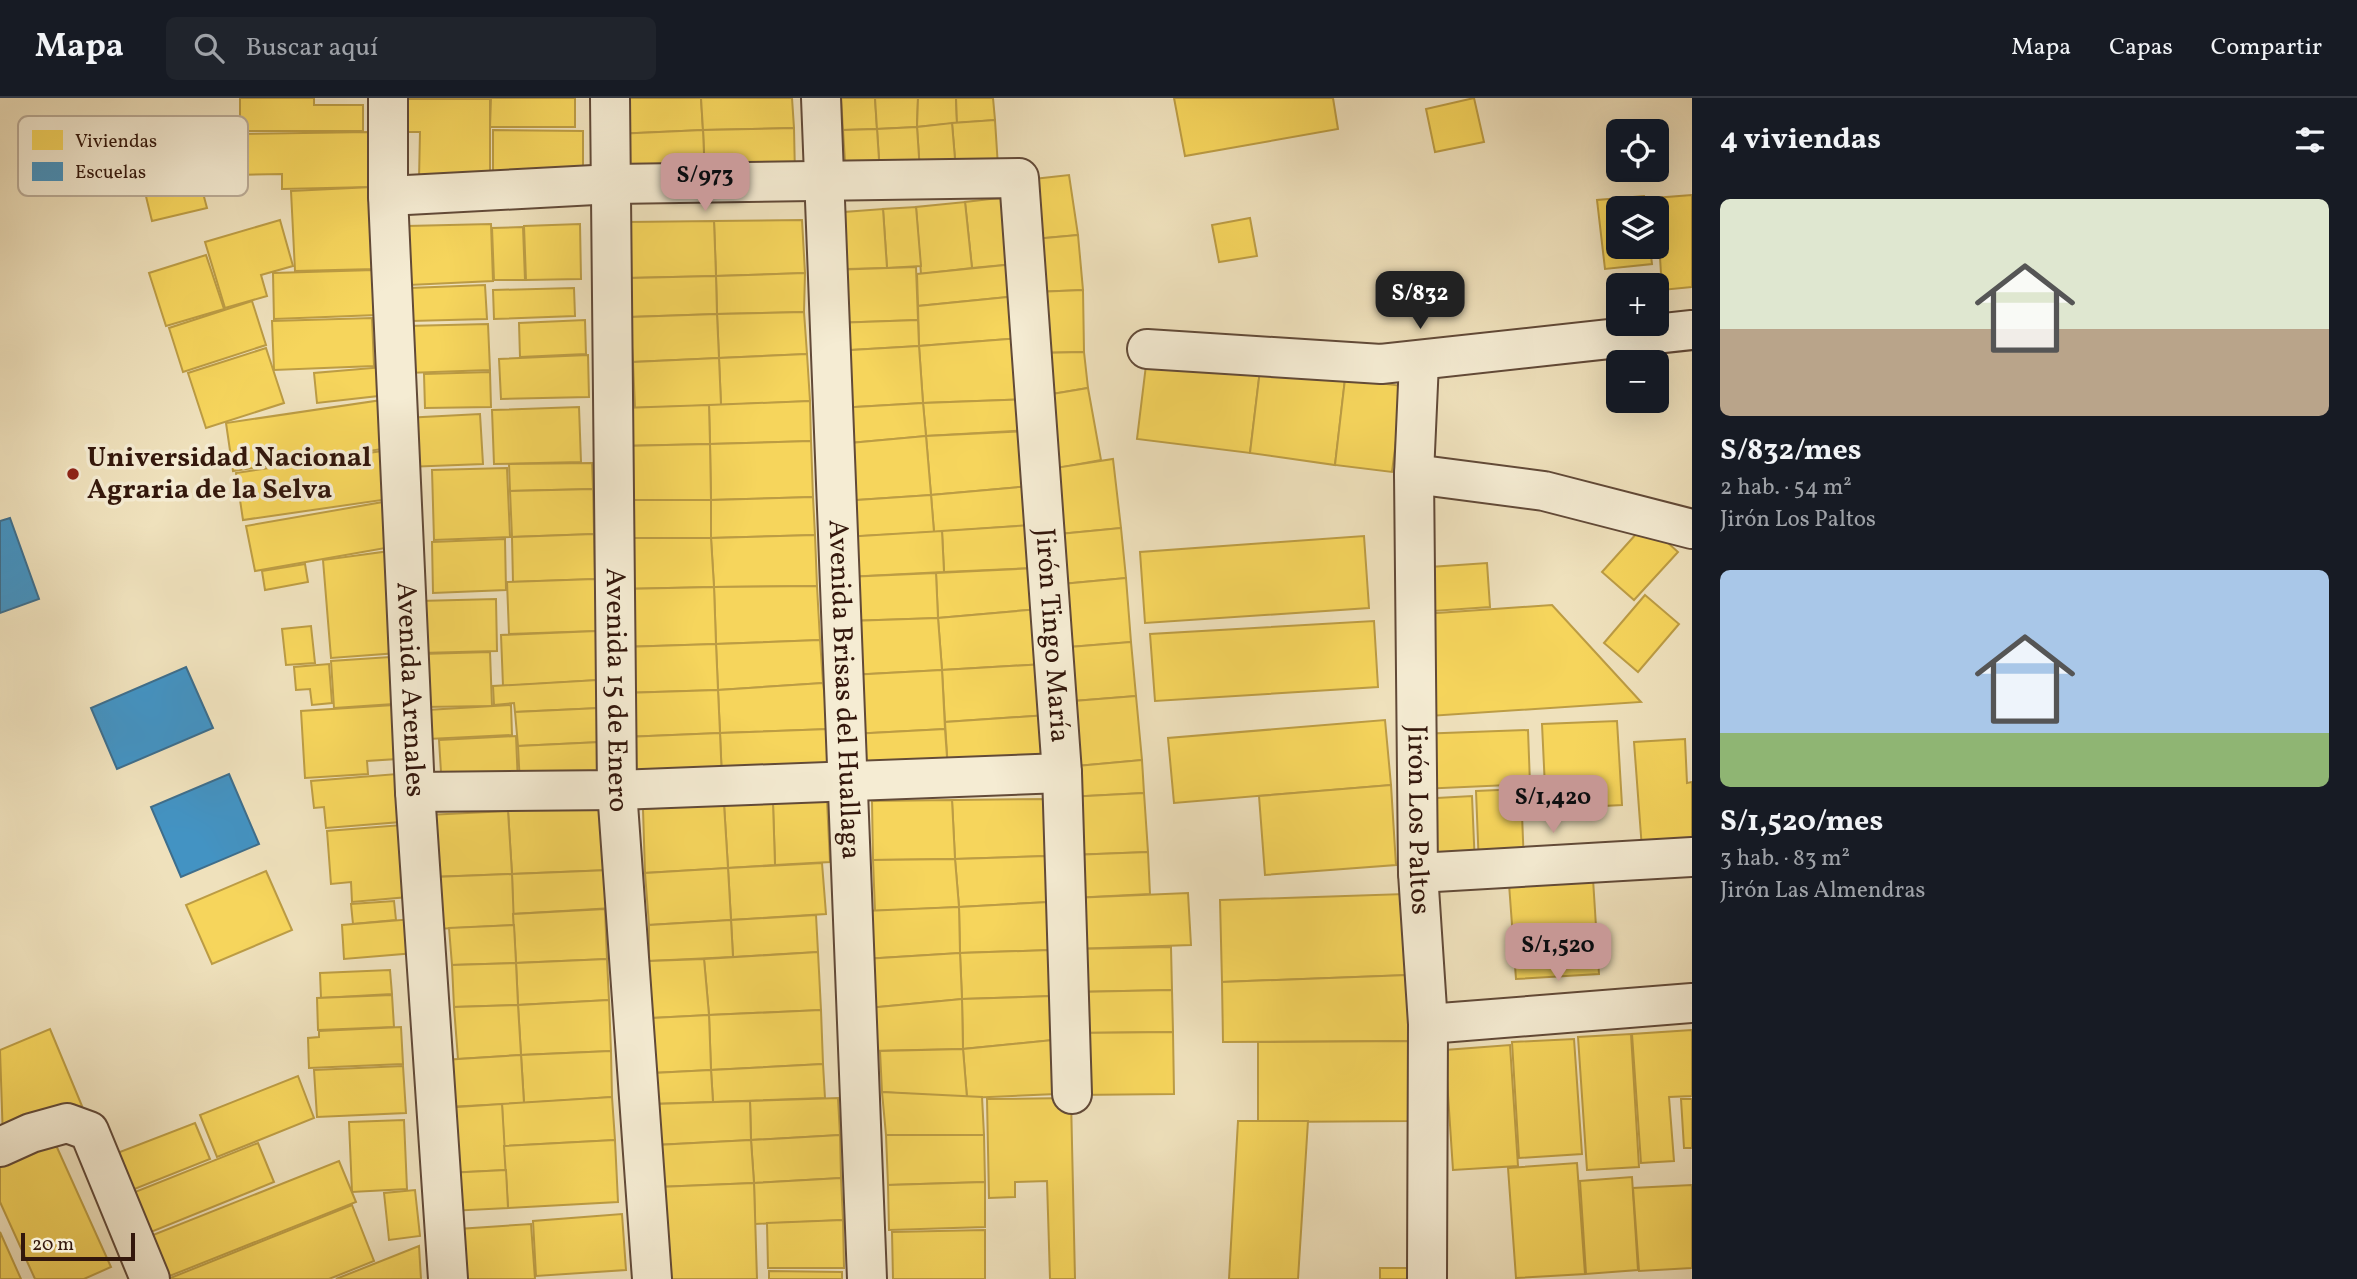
<!DOCTYPE html>
<html lang="es">
<meta charset="utf-8">
<style>
:root{--surface:#171b24;--page:#20242c;--text:#f1f3f6;--muted:#9ea1a6;--line:#363941;--accent:#c59692}
body{margin:0;font-family:Vollkorn,serif;background:var(--page);color:var(--text);height:100vh;display:flex;flex-direction:column;font-size:26px;white-space:nowrap}
*{box-sizing:border-box;margin:0}
p{font-size:23px;color:var(--muted)}
.icon{flex:none;width:38px;height:38px;fill:none;stroke:currentColor;stroke-width:2;stroke-linecap:round;stroke-linejoin:round}
.map{position:relative;flex:1;overflow:hidden}
.side{display:flex;flex-direction:column;background:var(--surface);width:665px}
.side>*{flex:none}
.controls{position:absolute;left:1606px;top:21px;display:grid;gap:14px}
.controls a{display:grid;place-items:center;width:63px;height:63px;border-radius:10px;background:var(--surface);box-shadow:0 7px 28px #0002;font-size:35px}
.scale{position:absolute;left:21px;bottom:18px;width:114px;box-sizing:border-box;padding-left:7px;border:4px solid #33170c;border-top:0;font-size:19px;line-height:24px;white-space:nowrap;color:#33170c;-webkit-text-stroke:5px #f5ecd3;paint-order:stroke}
.price{position:absolute;translate:-50% -60px;padding:0 16px;border-radius:14px;background:var(--accent);color:#111;font-size:23px;line-height:46px;filter:drop-shadow(0 2px 4px #0008)}
.price::after{content:'';position:absolute;left:50%;top:42px;width:21px;height:16px;margin-left:-10px;background:inherit;clip-path:polygon(0 0,100% 0,50% 100%)}
.price.active{background:#222;color:#fff}
ul{padding:0;list-style:none}
li{display:grid;align-content:center;gap:14px;height:371px;padding:0 28px}
li span{display:grid;place-items:center;height:217px;border-radius:10px;color:#555}
li>.icon{margin-inline-start:auto}
span .icon{width:126px;height:126px;fill:#fffc;stroke-width:1}
li b{font-size:30px}
h2{display:flex;justify-content:space-between;align-items:center;height:84px;padding:0 28px;font-size:30px}
header{display:flex;align-items:center;gap:42px;box-sizing:border-box;height:98px;padding:0 35px;background:var(--surface);border-bottom:2px solid var(--line)}
header strong{font-size:33px}
nav{display:flex;gap:38px;margin-inline-start:auto;font-size:24px}
.search{width:490px;height:63px;background:var(--page);display:flex;align-items:center;gap:18px;box-sizing:border-box;padding:0 24px;border-radius:10px;color:var(--muted);font-size:26px}
main{display:flex;flex:1;min-height:0}
.map>svg:first-child{display:block}
.homes{fill:#f6d55c;stroke:#bc9c44;stroke-width:2}
.schools{fill:#4393c3;stroke:#3e6e8c;stroke-width:2}
.lines{fill:none;stroke-linecap:round;stroke-linejoin:round}
.minor-casing{stroke:#624a38;stroke-width:42}
.minor{stroke:#f5ecd3;stroke-width:38}
.poi-dot{fill:#8f2418;stroke:#f5ecd3;stroke-width:2.5}
.labels{text-anchor:middle;dominant-baseline:central;stroke-width:7;stroke-linejoin:round;paint-order:stroke}
.poi-label{font-size:28px;font-weight:bold;fill:#33170c;stroke:#f5ecd3;text-anchor:start}
.street-label{font-size:28px;fill:#33170c;stroke:#f5ecd3}
.key{fill:#f5ecd3;stroke:#bbac97;stroke-width:2}
.key-label{font-size:19px;fill:#33170c}
</style>
<header>
<strong>Mapa</strong>
<div class="search"><svg class="icon" aria-label="search" viewBox="0 0 24 24"><circle cx="10" cy="10" r="6"/><path d="M15 15l6 6"/></svg>Buscar aquí</div>
<nav><a>Mapa</a><a>Capas</a><a>Compartir</a></nav>
</header>
<main>
<div class="map">
<svg width="1692" height="1181" viewBox="0 0 1692 1181">
<rect width="100%" height="100%" fill="#efe1bc"/>
<filter id="stains"><feTurbulence type="fractalNoise" baseFrequency=".00286" numOctaves="4"/><feColorMatrix values="0 0 0 0 .2 0 0 0 0 .09 0 0 0 0 .02 0 0 0 .5 -.17"/></filter>
<radialGradient id="worn" r=".72"><stop offset=".6" stop-color="#630" stop-opacity="0"/><stop offset="1" stop-color="#630" stop-opacity=".3"/></radialGradient>
<g class="homes">
<path d="M240,0H314V7H363V33H240Z"/>
<path d="M491,0H575V29H490Z"/>
<path d="M613,0H701L703,32L615,36Z"/>
<path d="M701,0H792L794,30L703,32Z"/>
<path d="M841,0H875L877,31L843,32Z"/>
<path d="M875,0H918L917,29L877,31Z"/>
<path d="M918,0H956L957,25L917,29Z"/>
<path d="M956,0H993L995,22L957,25Z"/>
<path d="M1174,0H1333L1338,31L1185,58Z"/>
<path d="M1474,0L1484,44L1435,54L1426,11Z"/>
<path d="M408,1H490V82H419L420,34H408Z"/>
<path d="M995,22L998,69L956,73L952,25Z"/>
<path d="M952,25L956,73L920,74L917,29Z"/>
<path d="M917,29L920,74L880,77L877,31Z"/>
<path d="M794,30L795,78L705,79L703,32Z"/>
<path d="M877,31L880,77L846,79L843,32Z"/>
<path d="M493,32L583,33V82L493,81Z"/>
<path d="M703,32L705,79L617,83L615,36Z"/>
<path d="M370,34L371,89L282,91V76L234,77V36Z"/>
<path d="M196,69L207,110L152,123L142,82Z"/>
<path d="M1069,77L1078,137L1034,141L1025,82Z"/>
<path d="M372,89L375,171L295,173L291,93Z"/>
<path d="M1692,97V189L1662,192L1657,110H1654V100Z"/>
<path d="M1644,98L1646,110H1619V149H1650L1652,166L1605,171L1597,102Z"/>
<path d="M1007,99L1015,166L972,170L965,104Z"/>
<path d="M965,104L972,170L921,176L916,109Z"/>
<path d="M916,109L921,168L887,170L883,111Z"/>
<path d="M883,111L887,170L847,171L844,114Z"/>
<path d="M1250,120L1257,158L1219,164L1212,127Z"/>
<path d="M280,122L293,168L261,177L267,198L225,210L205,144Z"/>
<path d="M802,122L805,175L716,178L714,123Z"/>
<path d="M714,123L716,178L629,180L628,124Z"/>
<path d="M491,126L493,183L409,187L407,128Z"/>
<path d="M580,126L581,181L526,182L524,128Z"/>
<path d="M523,129L525,182H494L492,130Z"/>
<path d="M1078,137L1083,192L1035,194L1034,141Z"/>
<path d="M206,157L224,211L166,228L149,175Z"/>
<path d="M1015,166L1018,198L918,208L917,176Z"/>
<path d="M916,169L918,222L833,225L831,172Z"/>
<path d="M375,172L377,217L274,221L273,175Z"/>
<path d="M805,175L804,214L717,216L716,178Z"/>
<path d="M716,178L717,216L630,219L629,180Z"/>
<path d="M485,187L487,221L411,223L410,190Z"/>
<path d="M574,190L575,218L494,221L493,192Z"/>
<path d="M1083,192L1084,254L1036,255L1035,194Z"/>
<path d="M1018,198L1022,240L919,248L918,208Z"/>
<path d="M252,203L266,247L183,274L169,230Z"/>
<path d="M804,214L807,256L719,260L717,216Z"/>
<path d="M717,216L719,260L633,264L630,219Z"/>
<path d="M372,220L374,268L274,272L272,223Z"/>
<path d="M585,222L586,256L520,259L519,225Z"/>
<path d="M918,222L919,248L834,253L833,225Z"/>
<path d="M488,226L490,272L407,275L406,228Z"/>
<path d="M1022,240L1028,301L923,305L919,248Z"/>
<path d="M919,248L923,305L838,310L834,253Z"/>
<path d="M266,250L284,305L206,330L188,275Z"/>
<path d="M1084,254L1088,290L1040,298L1036,255Z"/>
<path d="M807,256L810,303L721,307L719,260Z"/>
<path d="M588,257L589,299L501,301L499,261Z"/>
<path d="M1147,259L1260,272L1250,355L1137,341Z"/>
<path d="M719,260L721,307L635,310L633,264Z"/>
<path d="M384,269L387,297L317,305L314,275Z"/>
<path d="M1260,272L1345,281L1335,367L1250,355Z"/>
<path d="M490,274L491,309L425,310L424,276Z"/>
<path d="M1345,281L1403,288L1392,374L1335,367Z"/>
<path d="M1088,290L1101,362L1053,371L1040,298Z"/>
<path d="M1028,301L1030,332L926,338L923,305Z"/>
<path d="M382,302L389,350L233,373L226,325Z"/>
<path d="M810,303L811,343L710,346L709,307Z"/>
<path d="M923,305L926,338L839,346L838,310Z"/>
<path d="M709,307L710,346L622,348V310Z"/>
<path d="M579,309L581,364L494,366L492,312Z"/>
<path d="M480,316L483,366L406,369L404,320Z"/>
<path d="M1026,333L1031,388L931,397L926,338Z"/>
<path d="M926,338L931,397L842,403L839,346Z"/>
<path d="M811,343L813,399L711,402L710,346Z"/>
<path d="M710,346L711,402H622V348Z"/>
<path d="M382,353L389,401L243,422L236,375Z"/>
<path d="M1113,361L1121,430L1049,437L1042,372Z"/>
<path d="M592,365L593,391L510,393L509,366Z"/>
<path d="M507,370L510,439L434,442L432,372Z"/>
<path d="M1031,388L1032,427L934,434L931,397Z"/>
<path d="M593,391L594,436L512,439L510,393Z"/>
<path d="M931,397L934,434L844,439L842,403Z"/>
<path d="M813,399L815,437L711,440V402Z"/>
<rect x="622" y="402" width="89" height="38"/>
<path d="M383,404L391,449L255,473L246,428Z"/>
<path d="M1646,425L1678,454L1634,502L1602,474Z"/>
<path d="M1032,427L1036,470L944,474L942,433Z"/>
<path d="M1121,430L1126,480L1051,487L1049,437Z"/>
<path d="M942,433L944,474L846,479L844,439Z"/>
<path d="M594,436L595,481L513,484L512,439Z"/>
<path d="M815,437L817,488L714,489L711,440Z"/>
<path d="M1364,438L1369,510L1145,525L1140,454Z"/>
<path d="M622,440H711L714,489L622,491Z"/>
<path d="M505,441L506,492L433,495L432,444Z"/>
<path d="M390,453L398,555L331,560L323,462Z"/>
<path d="M1487,465L1490,509L1433,513L1430,469Z"/>
<path d="M305,466L308,484L265,492L262,473Z"/>
<path d="M1036,470L1040,511L938,520L936,475Z"/>
<path d="M936,475L938,520L849,523L846,479Z"/>
<path d="M1126,480L1131,544L1057,550L1051,487Z"/>
<path d="M595,481L597,533L509,536L507,484Z"/>
<path d="M817,488L820,542L716,546L714,489Z"/>
<path d="M714,489L716,546L622,549V491Z"/>
<path d="M1645,497L1679,526L1638,574L1604,545Z"/>
<path d="M496,501L497,553L421,555L419,503Z"/>
<path d="M1552,507L1641,604L1429,618L1423,516Z"/>
<path d="M1040,511L1045,566L942,572L938,520Z"/>
<path d="M938,520L942,572L850,577L849,523Z"/>
<path d="M1374,523L1378,589L1155,603L1150,536Z"/>
<path d="M311,528L315,565L286,567L282,531Z"/>
<path d="M597,533L598,582L503,588L501,537Z"/>
<path d="M820,542L823,585L718,592L716,546Z"/>
<path d="M1131,544L1136,598L1061,604L1057,550Z"/>
<path d="M716,546L718,592L623,595L622,549Z"/>
<path d="M490,554L492,608L423,609L421,556Z"/>
<path d="M390,559L394,606L334,610L331,563Z"/>
<path d="M329,566L332,605L312,607L310,591L296,592L294,569Z"/>
<path d="M1045,566L1048,617L945,624L942,572Z"/>
<path d="M942,572L945,631L852,636L850,577Z"/>
<path d="M598,582L600,610L515,614L514,605L494,607L493,588Z"/>
<path d="M823,585L829,631L720,635L718,592Z"/>
<path d="M718,592L720,635L625,639L623,595Z"/>
<path d="M1136,598L1142,662L1066,669L1061,604Z"/>
<path d="M394,607L397,661L367,663L368,676L305,680L301,613Z"/>
<path d="M511,607L512,637L428,641L427,612Z"/>
<path d="M600,610L601,644L518,648L515,614Z"/>
<path d="M1048,617L1052,669L948,673L945,624Z"/>
<path d="M1385,622L1391,687L1174,705L1168,640Z"/>
<path d="M1617,623L1622,707L1546,711L1542,626Z"/>
<path d="M829,631L831,677L722,682L720,635Z"/>
<path d="M945,631L948,673L855,678L852,636Z"/>
<path d="M1528,632L1530,686L1420,691L1417,636Z"/>
<path d="M720,635L722,682L627,685L625,639Z"/>
<path d="M516,638L518,686L442,690L439,642Z"/>
<path d="M1685,641L1687,685L1692,684V748L1642,751L1634,644Z"/>
<path d="M601,644L603,682L520,687L518,648Z"/>
<path d="M1142,662L1144,695L1067,699L1066,669Z"/>
<path d="M397,676L401,724L326,730L324,709L314,710L311,683Z"/>
<path d="M1391,687L1396,767L1265,777L1259,698Z"/>
<path d="M1521,691L1524,767L1479,769L1476,693Z"/>
<path d="M1144,695L1148,754L1071,757L1067,699Z"/>
<path d="M1472,698L1475,768L1423,770L1419,701Z"/>
<path d="M1051,701L1046,758L955,761L952,702Z"/>
<path d="M952,702L955,761L873,762L872,703Z"/>
<path d="M827,703L830,764L775,767L773,705Z"/>
<path d="M773,705L775,767L728,770L724,706Z"/>
<path d="M607,706L610,772L512,776L508,713Z"/>
<path d="M724,706L728,770L645,775L643,711Z"/>
<path d="M508,713L512,776L433,779L427,717Z"/>
<path d="M402,727L408,799L352,804L351,784L331,786L327,733Z"/>
<path d="M1148,754L1150,796L1072,800L1071,757Z"/>
<path d="M1046,758L1049,804L959,809L955,761Z"/>
<path d="M955,761L959,809L875,813L873,762Z"/>
<path d="M822,765L826,816L731,822L728,770Z"/>
<path d="M728,770L731,822L649,827L645,775Z"/>
<path d="M610,772L613,810L513,816L512,776Z"/>
<path d="M266,773L292,832L212,866L186,807Z"/>
<path d="M512,776L514,827L436,831L433,779Z"/>
<path d="M1593,781L1599,876L1516,881L1509,786Z"/>
<path d="M1188,795L1191,847L1074,851L1072,800Z"/>
<path d="M1405,796L1408,877L1222,884L1220,802Z"/>
<path d="M394,803L396,822L353,826L351,806Z"/>
<path d="M1049,804L1050,852L960,855L959,809Z"/>
<path d="M959,809L960,855L864,861V813Z"/>
<path d="M605,811L607,861L516,865L513,816Z"/>
<path d="M816,817L818,854L733,859L731,822Z"/>
<path d="M413,821L415,855L344,861L342,827Z"/>
<path d="M731,822L733,859L649,863V827Z"/>
<path d="M514,827L516,865L452,867L449,830Z"/>
<path d="M1171,849L1172,892L1075,894L1074,851Z"/>
<path d="M1050,852L1052,898L962,901L960,855Z"/>
<path d="M818,854L821,912L709,917L704,861Z"/>
<path d="M960,855L962,901L868,910L864,861Z"/>
<path d="M607,861L609,902L518,907L516,865Z"/>
<path d="M704,861L709,917L652,920L649,863Z"/>
<path d="M516,865L518,907L454,909L452,867Z"/>
<path d="M390,872L392,896L321,900L320,875Z"/>
<path d="M1408,877L1411,943L1223,944L1222,884Z"/>
<path d="M1172,892L1173,934L1075,935V894Z"/>
<path d="M392,897L394,929L318,932L317,900Z"/>
<path d="M1052,898L1053,942L963,951L962,901Z"/>
<path d="M962,901L963,951L870,953L868,910Z"/>
<path d="M609,902L611,953L521,957L518,907Z"/>
<path d="M518,907L521,957L458,961L454,909Z"/>
<path d="M821,912L823,966L711,972L709,917Z"/>
<path d="M709,917L711,972L653,975L652,920Z"/>
<path d="M401,929L403,966L309,970L308,940L319,939V933Z"/>
<path d="M50,931L82,1008L3,1042L0,952Z"/>
<path d="M1692,932V998L1669,999L1674,1063L1641,1065L1632,936Z"/>
<path d="M1173,934L1174,996L1076,997L1075,935Z"/>
<path d="M1631,936L1639,1069L1587,1072L1578,939Z"/>
<path d="M1574,941L1582,1056L1519,1060L1512,944Z"/>
<path d="M1053,942L1056,996L967,1000L963,951Z"/>
<path d="M1411,943L1412,1023L1258,1024V944Z"/>
<path d="M1510,947L1518,1068L1453,1072L1445,952Z"/>
<path d="M963,951L967,1000L882,994L880,953Z"/>
<path d="M611,953L612,999L524,1005L521,957Z"/>
<path d="M521,957L524,1005L447,1009L443,962Z"/>
<path d="M823,966L825,1000L713,1004L711,972Z"/>
<path d="M403,968L406,1015L317,1019L314,972Z"/>
<path d="M711,972L713,1004L653,1006V975Z"/>
<path d="M298,978L314,1020L217,1059L200,1017Z"/>
<path d="M882,994L982,999L984,1037H886Z"/>
<path d="M612,999L615,1042L504,1048L502,1006Z"/>
<path d="M838,1000L840,1037L751,1042L750,1003Z"/>
<path d="M1071,1000L1075,1181H1050L1047,1083L1015,1084V1099L989,1100L987,1001Z"/>
<path d="M1681,1001H1692V1050H1684Z"/>
<path d="M750,1003L751,1042L656,1047L653,1006Z"/>
<path d="M502,1006L506,1072L447,1075L442,1010Z"/>
<path d="M404,1022L407,1091L352,1094L349,1024Z"/>
<path d="M1238,1023H1308L1298,1181H1229Z"/>
<path d="M195,1025L210,1061L127,1094L112,1057Z"/>
<path d="M840,1037L841,1080L754,1085L751,1042Z"/>
<path d="M886,1037H984L985,1084L888,1087Z"/>
<path d="M615,1042L618,1104L508,1110L504,1048Z"/>
<path d="M751,1042L754,1085L658,1089L656,1047Z"/>
<path d="M55,1045L111,1169L84,1181H35L0,1104V1069Z"/>
<path d="M258,1045L274,1084L146,1136L130,1096Z"/>
<path d="M339,1063L356,1104L162,1181L138,1143Z"/>
<path d="M1577,1065L1585,1176L1516,1180L1508,1070Z"/>
<path d="M506,1072L508,1110L449,1113L447,1075Z"/>
<path d="M1632,1079L1638,1172L1586,1176L1580,1083Z"/>
<path d="M841,1080L843,1122L755,1126L754,1085Z"/>
<path d="M985,1084V1129L889,1132L888,1087Z"/>
<path d="M754,1085L757,1181H660L658,1089Z"/>
<path d="M1692,1087V1170L1639,1173L1633,1090Z"/>
<path d="M415,1092L420,1138L389,1142L384,1095Z"/>
<path d="M352,1107L374,1163L329,1181H168Z"/>
<path d="M622,1116L626,1172L536,1178L533,1123Z"/>
<path d="M843,1122L844,1170H768L767,1125Z"/>
<path d="M531,1126L535,1181H462L458,1131Z"/>
<path d="M985,1132V1181H893L892,1134Z"/>
<path d="M0,1134L21,1181H0Z"/>
<path d="M419,1148L421,1181H336Z"/>
<rect x="1380" y="1170" width="42" height="11"/>
<path d="M769,1173L842,1174V1181H769Z"/>
</g>
<g class="schools">
<path d="M10,420L39,501L0,515V423Z"/>
<path d="M186,569L213,630L117,671L91,610Z"/>
<path d="M229,676L259,746L181,779L151,709Z"/>
</g>
<g class="lines">
<g class="minor-casing">
<g id="minor">
<path id="s1" d="M388,0V98L415,694L448,1181"/>
<path id="s2" d="M610,0L617,692L652,1181"/>
<path id="s3" d="M821,0L867,1181"/>
<path id="s4" d="M388,98L613,86L1019,80L1062,675L1072,996"/>
<path d="M1147,251L1381,266L1692,232"/>
<path id="s5" d="M1419,264L1414,376L1418,775L1428,926L1427,1181"/>
<path d="M1414,376L1544,393L1692,431"/>
<path d="M415,694L617,692L1062,675"/>
<path d="M1418,775L1692,759"/>
<path d="M1428,926L1692,905"/>
<path d="M0,1049L31,1035L67,1025L89,1033L150,1181"/>
</g>
</g>
<use href="#minor" class="minor"/>
</g>
<circle class="poi-dot" cx="73" cy="376" r="7"/>
<g class="labels">
<g class="poi-label">
<text x="87" y="360">Universidad Nacional<tspan x="87" dy="32">Agraria de la Selva</tspan></text>
</g>
<g class="street-label">
<text stroke="none"><textPath href="#s4" startOffset="1090">Jirón Tingo María</textPath></text>
<text stroke="none"><textPath href="#s3" startOffset="592">Avenida Brisas del Huallaga</textPath></text>
<text stroke="none"><textPath href="#s1" startOffset="592">Avenida Arenales</textPath></text>
<text stroke="none"><textPath href="#s2" startOffset="592">Avenida 15 de Enero</textPath></text>
<text stroke="none"><textPath href="#s5" startOffset="458">Jirón Los Paltos</textPath></text>
</g>
</g>
<rect x="18" y="18" width="230" height="80" rx="10" class="key"/>
<rect x="32" y="32" width="31" height="20" fill="#f6d55c"/>
<rect x="32" y="64" width="31" height="19" fill="#4393c3"/>
<g class="key-label">
<text x="75" y="49">Viviendas</text>
<text x="75" y="80">Escuelas</text>
</g>
<rect width="100%" height="100%" filter="url(#stains)"/>
<rect width="100%" height="100%" fill="url(#worn)"/>
</svg>
<div class="controls">
<a><svg class="icon" aria-label="locate" viewBox="0 0 24 24"><circle cx="12" cy="12" r="6"/><path d="M12 2v4M12 18v4M2 12h4M18 12h4"/></svg></a>
<a><svg class="icon" aria-label="layers" viewBox="0 0 24 24"><path d="M12 4l9 5-9 5-9-5zM3 14l9 5 9-5"/></svg></a>
<a>+</a>
<a>−</a>
</div>
<div class="scale">20 m</div>
<b class="price" style="left:705px;top:115px">S/973</b>
<b class="price active" style="left:1420px;top:233px">S/832</b>
<b class="price" style="left:1553px;top:737px">S/1,420</b>
<b class="price" style="left:1558px;top:885px">S/1,520</b>
</div>
<section class="side">
<h2>4 viviendas<svg class="icon" aria-label="filters" viewBox="0 0 24 24"><path d="M4 7h16M4 17h16"/><circle cx="9" cy="7" r="2"/><circle cx="15" cy="17" r="2"/></svg></h2>
<ul>
<li><span style="background:linear-gradient(#dfe7d0 60%,#b9a48a 0)"><svg class="icon" aria-label="home" viewBox="0 0 24 24"><path d="M3 11l9-7 9 7M6 9v11h12V9"/></svg></span><div><b>S/832/mes</b><p>2 hab. · 54 m²</p><p>Jirón Los Paltos</p></div></li>
<li><span style="background:linear-gradient(#a9c7e8 75%,#8fb573 0)"><svg class="icon" aria-label="home" viewBox="0 0 24 24"><path d="M3 11l9-7 9 7M6 9v11h12V9"/></svg></span><div><b>S/1,520/mes</b><p>3 hab. · 83 m²</p><p>Jirón Las Almendras</p></div></li>
</ul>
</section>
</main>
